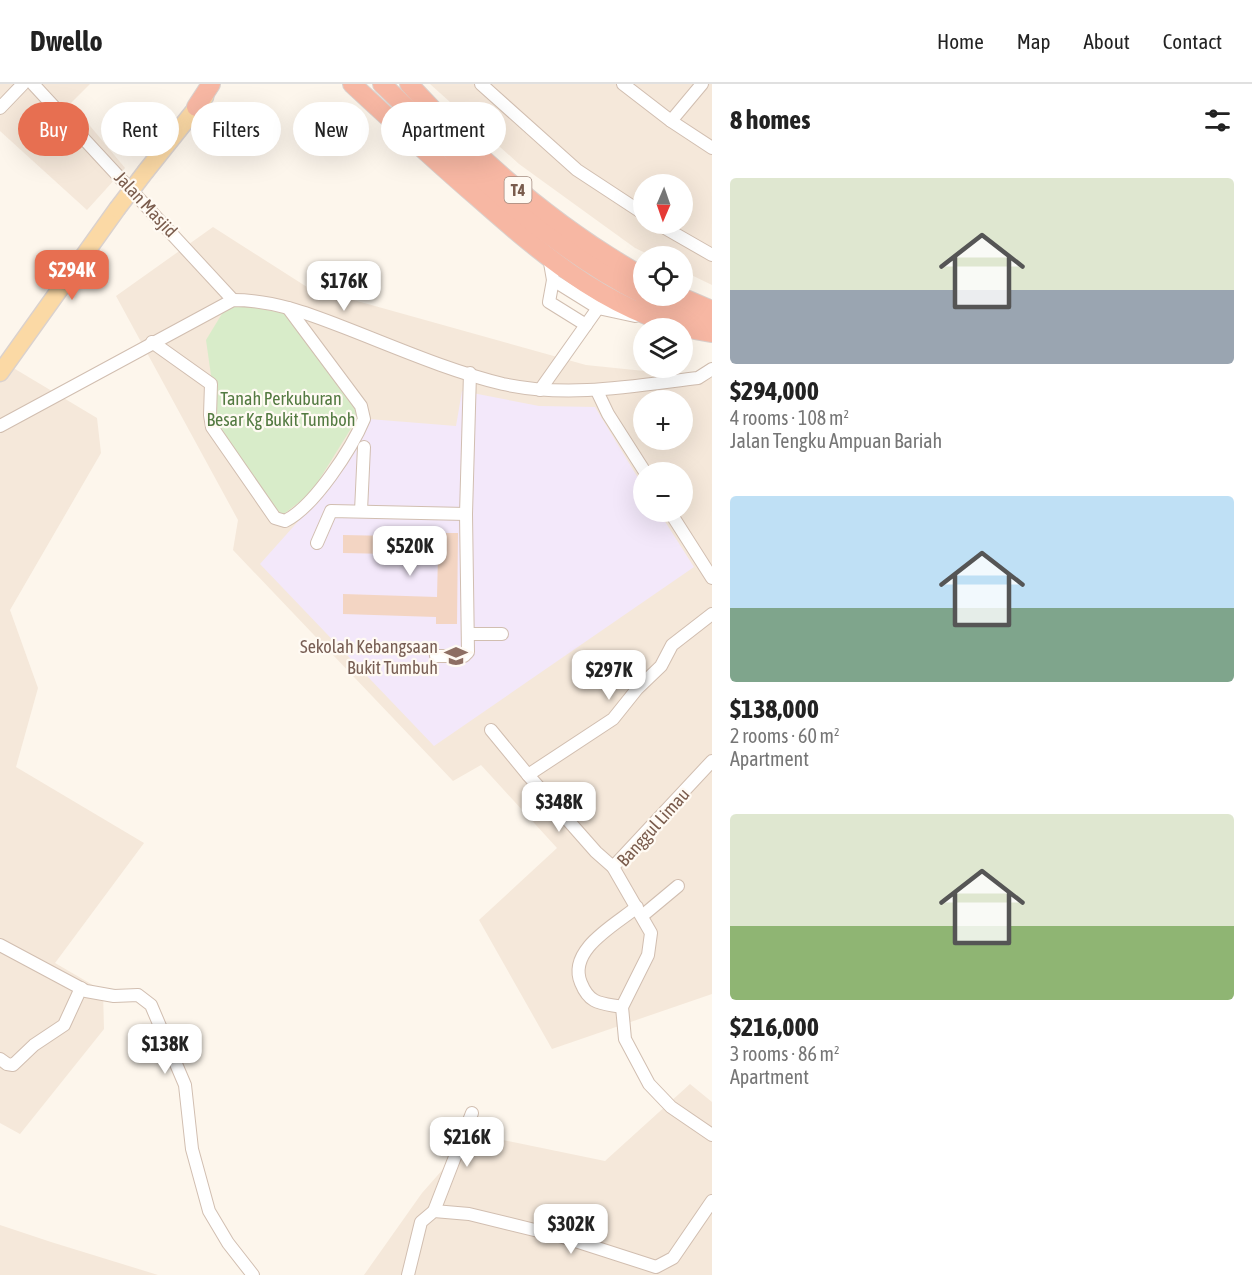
<!DOCTYPE html>
<meta charset="utf-8">
<style>
:root{--surface:#fff;--page:#f2f2f2;--text:#222;--muted:#767676;--line:#e0e0e0;--accent:#e76f51}
body{margin:0;font-family:"Asap Condensed",sans-serif;background:var(--page);color:var(--text);height:100vh;display:flex;flex-direction:column;font-size:22px;white-space:nowrap}
*{box-sizing:border-box;margin:0}
p{font-size:20px;color:var(--muted)}
.icon{flex:none;width:33px;height:33px;fill:none;stroke:currentColor;stroke-width:2;stroke-linecap:round;stroke-linejoin:round}
.map{position:relative;flex:1;overflow:hidden}
.drawer{display:flex;flex-direction:column;background:var(--surface);width:540px}
.drawer>*{flex:none}
.top-card{position:absolute;left:18px;top:18px;width:570px;height:54px;display:flex;gap:12px}
.needle{width:39px;rotate:182deg}
.tools{position:absolute;left:633px;top:90px;display:grid;gap:12px}
.tools a{display:grid;place-items:center;width:60px;height:60px;border-radius:50%;background:var(--surface);box-shadow:0 6px 24px #0002;font-size:30px}
.price{position:absolute;translate:-50% -51px;padding:0 14px;border-radius:12px;background:#fff;color:#222;font-size:20px;line-height:39px;filter:drop-shadow(0 2px 3px #0008)}
.price::after{content:'';position:absolute;left:50%;top:36px;width:18px;height:14px;margin-left:-9px;background:inherit;clip-path:polygon(0 0,100% 0,50% 100%)}
.price.on{background:var(--accent);color:#fff}
ul{padding:0;list-style:none}
li{display:grid;align-content:center;gap:12px;height:318px;padding:0 18px}
li span{display:grid;place-items:center;height:186px;border-radius:6px;color:#555}
li>.icon{margin-inline-start:auto}
span .icon{width:108px;height:108px;fill:#fffc;stroke-width:1}
li b{font-size:26px}
h2{display:flex;justify-content:space-between;align-items:center;height:72px;padding:0 18px;font-size:26px}
.pill{padding:0 21px;border-radius:27px;background:var(--surface);box-shadow:0 6px 24px #0002;font-size:21px;line-height:54px}
.pill.on{background:var(--accent);color:#fff}
header{display:flex;align-items:center;gap:36px;box-sizing:border-box;height:84px;padding:0 30px;background:var(--surface);border-bottom:2px solid var(--line)}
header strong{font-size:28px}
nav{display:flex;gap:33px;margin-inline-start:auto;font-size:21px}
main{display:flex;flex:1;min-height:0}
.map>svg:first-child{display:block}
.residential{fill:#f5e8da;fill-rule:evenodd}
.education{fill:#f3e8fa}
.green{fill:#d8ecc9}
.building{fill:#f3d5c3}
.lines{fill:none;stroke-linecap:round;stroke-linejoin:round}
.minor-casing{stroke:#d1beb0;stroke-width:14}
.major-casing{stroke:#dad1cd;stroke-width:19}
.highway-casing{stroke:#dad1cd;stroke-width:20}
.minor{stroke:#fff;stroke-width:12}
.major{stroke:#fbd9a5;stroke-width:16}
.highway{stroke:#f7b7a3;stroke-width:18}
.major-bridge-casing{stroke:#dad1cd;stroke-width:19;stroke-linecap:butt}
.major-bridge{stroke:#fbd9a5;stroke-width:16}
.labels{text-anchor:middle;dominant-baseline:central;stroke-width:4.5;stroke-linejoin:round;paint-order:stroke}
.shield{fill:#fffaf3;stroke:#a28b7f;stroke-width:1.5}
.shield-label{font-size:16px;font-weight:bold;fill:#7a5c4d}
.street-label{font-size:18px;fill:#7a5c4d;stroke:#fffaf3}
.park-label{font-size:18px;fill:#537a41;stroke:#fffaf3}
.education-label{font-size:18px;fill:#785e54;stroke:#fffaf3;text-anchor:end}
</style>
<header>
<strong>Dwello</strong>
<nav><a>Home</a><a>Map</a><a>About</a><a>Contact</a></nav>
</header>
<main>
<div class="map">
<svg width="712" height="1191" viewBox="0 0 712 1191">
<rect width="100%" height="100%" fill="#fdf6ec"/>
<g class="residential">
<path d="M0,0H90L71,19L125,84L87,126L0,47Z"/>
<path d="M430,0H712V201L683,187L682,172H652L635,164L519,80ZM644,100H682V140H644Z"/>
<path d="M213,143L307,203L586,281L712,294V910L552,965L479,836L557,764L481,681L453,697L233,466L238,436L116,212ZM644,316H682V356H644ZM644,388H682V428H644Z"/>
<path d="M0,276L97,334L101,369L10,526L38,604L16,683L144,759L55,879L103,907L104,945L20,1050L0,1039Z"/>
<path d="M690,1000L712,1018V1191H364L422,1109L474,1050L605,1077Z"/>
<path d="M0,1141L51,1158L158,1191H0Z"/>
</g>
<path class="education" d="M462,307L539,322L595,323L643,402L644,428H659L694,483L434,662L260,480L327,405L369,335L456,342Z"/>
<path class="green" d="M238,221L289,230L360,330L311,409L280,433L218,341L206,256L223,228Z"/>
<path class="building" d="M439,449H458L457,540H436V533L343,530V510L437,513L438,471L343,469V451L439,453Z"/>
<g class="lines">
<g class="minor-casing">
<g id="minor">
<path d="M33,0L233,216"/>
<path d="M481,0L577,86L644,130"/>
<path d="M623,0L671,37L712,64"/>
<path d="M0,24L23,0"/>
<path d="M671,37L702,0"/>
<path d="M658,140L712,171"/>
<path d="M549,173L553,196L598,224L635,232"/>
<path d="M553,196L549,218L586,241"/>
<path d="M152,258L211,300L210,331L212,343L275,434L285,437C314,423 352,364 364,335L361,322L288,224"/>
<path d="M540,306L598,224"/>
<path d="M597,307L608,330L645,388"/>
<path d="M0,342L233,216C273,216 307,229 343,243C395,263 449,287 503,300C568,314 633,302 698,294L712,285"/>
<path d="M361,427L364,363"/>
<path d="M670,428L712,494"/>
<path d="M317,459L331,427L466,430"/>
<path d="M468,550H502"/>
<path d="M436,572H464L468,568L466,430L470,289"/>
<path d="M491,646L528,691L613,635L637,605L661,582L672,561L712,530"/>
<path d="M712,677L613,783L651,849L648,871L622,923L625,955L649,1000L671,1023L712,1051"/>
<path d="M528,691L596,768L613,783"/>
<path d="M642,832L678,802"/>
<path d="M0,861L86,907L114,912L138,911L151,921L185,1001L192,1065L209,1127L228,1159L253,1191"/>
<path d="M622,923C601,919 590,921 581,899C567,866 615,841 637,823"/>
<path d="M0,975L7,980L13,981L34,961L64,941L81,904"/>
<path d="M434,1127L472,1029"/>
<path d="M408,1191L421,1138L434,1127L469,1130L563,1153L656,1183L673,1174L712,1117"/>
</g>
</g>
<g class="major-casing">
<g id="major">
<path d="M146,87L205,13"/>
<path d="M0,289L117,125"/>
</g>
</g>
<g class="highway-casing">
<g id="highway">
<path d="M352,0C393,38 435,77 478,114C546,174 618,236 712,249"/>
<path d="M382,0C463,78 542,160 644,211"/>
<path d="M409,0C477,75 554,143 644,193"/>
<path d="M196,23L211,0"/>
<path d="M644,212L710,242"/>
<path d="M679,212L712,226"/>
</g>
</g>
<use href="#minor" class="minor"/>
<use href="#major" class="major"/>
<use href="#highway" class="highway"/>
<g class="major-bridge-casing">
<path id="major-bridge" d="M117,125L146,87"/>
</g>
<use href="#major-bridge" class="major-bridge"/>
</g>
<defs>
<g id="school-bare" transform="scale(1.8)"><path d="M0-5L7-2L0 1L-7-2ZM-4 1L0 2.5L4 1V4Q0 6-4 4Z" fill="#8d6e63" stroke="#fffaf3" stroke-width="2.5" paint-order="stroke"/></g>
</defs>
<g fill-rule="evenodd">
<use href="#school-bare" x="456" y="572"/>
</g>
<g class="labels">
<rect class="shield" x="504.5" y="93" width="27" height="26" rx="4.5"/>
<g class="shield-label">
<text x="518" y="106">T4</text>
</g>
<g class="street-label">
<text transform="translate(146 120) rotate(47)">Jalan Masjid</text>
<text transform="translate(653 743) rotate(-48)">Banggul Limau</text>
</g>
<g class="park-label">
<text x="281" y="314">Tanah Perkuburan<tspan x="281" dy="21">Besar Kg Bukit Tumboh</tspan></text>
</g>
<g class="education-label">
<text x="438" y="562">Sekolah Kebangsaan<tspan x="438" dy="21">Bukit Tumbuh</tspan></text>
</g>
</g>
</svg>
<div class="tools">
<a><svg class="needle" viewBox="-14 -14 28 28"><path d="M0-13l5 13h-10z" fill="#e53935"/><path d="M0 13l5-13h-10z" fill="#767676"/></svg></a>
<a><svg class="icon" aria-label="locate" viewBox="0 0 24 24"><circle cx="12" cy="12" r="6"/><path d="M12 2v4M12 18v4M2 12h4M18 12h4"/></svg></a>
<a><svg class="icon" aria-label="layers" viewBox="0 0 24 24"><path d="M12 4l9 5-9 5-9-5zM3 14l9 5 9-5"/></svg></a>
<a>+</a>
<a>−</a>
</div>
<b class="price on" style="left:72px;top:217px">$294K</b>
<b class="price" style="left:344px;top:228px">$176K</b>
<b class="price" style="left:410px;top:493px">$520K</b>
<b class="price" style="left:609px;top:617px">$297K</b>
<b class="price" style="left:559px;top:749px">$348K</b>
<b class="price" style="left:165px;top:991px">$138K</b>
<b class="price" style="left:467px;top:1084px">$216K</b>
<b class="price" style="left:571px;top:1171px">$302K</b>
<div class="top-card">
<a class="pill on">Buy</a>
<a class="pill">Rent</a>
<a class="pill">Filters</a>
<a class="pill">New</a>
<a class="pill">Apartment</a>
</div>
</div>
<section class="drawer">
<h2>8 homes<svg class="icon" aria-label="filters" viewBox="0 0 24 24"><path d="M4 7h16M4 17h16"/><circle cx="9" cy="7" r="2"/><circle cx="15" cy="17" r="2"/></svg></h2>
<ul>
<li><span style="background:linear-gradient(#dfe7d0 60%,#9aa5b1 0)"><svg class="icon" aria-label="home" viewBox="0 0 24 24"><path d="M3 11l9-7 9 7M6 9v11h12V9"/></svg></span><div><b>$294,000</b><p>4 rooms · 108 m²</p><p>Jalan Tengku Ampuan Bariah</p></div></li>
<li><span style="background:linear-gradient(#bfe0f5 60%,#7fa58c 0)"><svg class="icon" aria-label="home" viewBox="0 0 24 24"><path d="M3 11l9-7 9 7M6 9v11h12V9"/></svg></span><div><b>$138,000</b><p>2 rooms · 60 m²</p><p>Apartment</p></div></li>
<li><span style="background:linear-gradient(#dfe7d0 60%,#8fb573 0)"><svg class="icon" aria-label="home" viewBox="0 0 24 24"><path d="M3 11l9-7 9 7M6 9v11h12V9"/></svg></span><div><b>$216,000</b><p>3 rooms · 86 m²</p><p>Apartment</p></div></li>
</ul>
</section>
</main>
